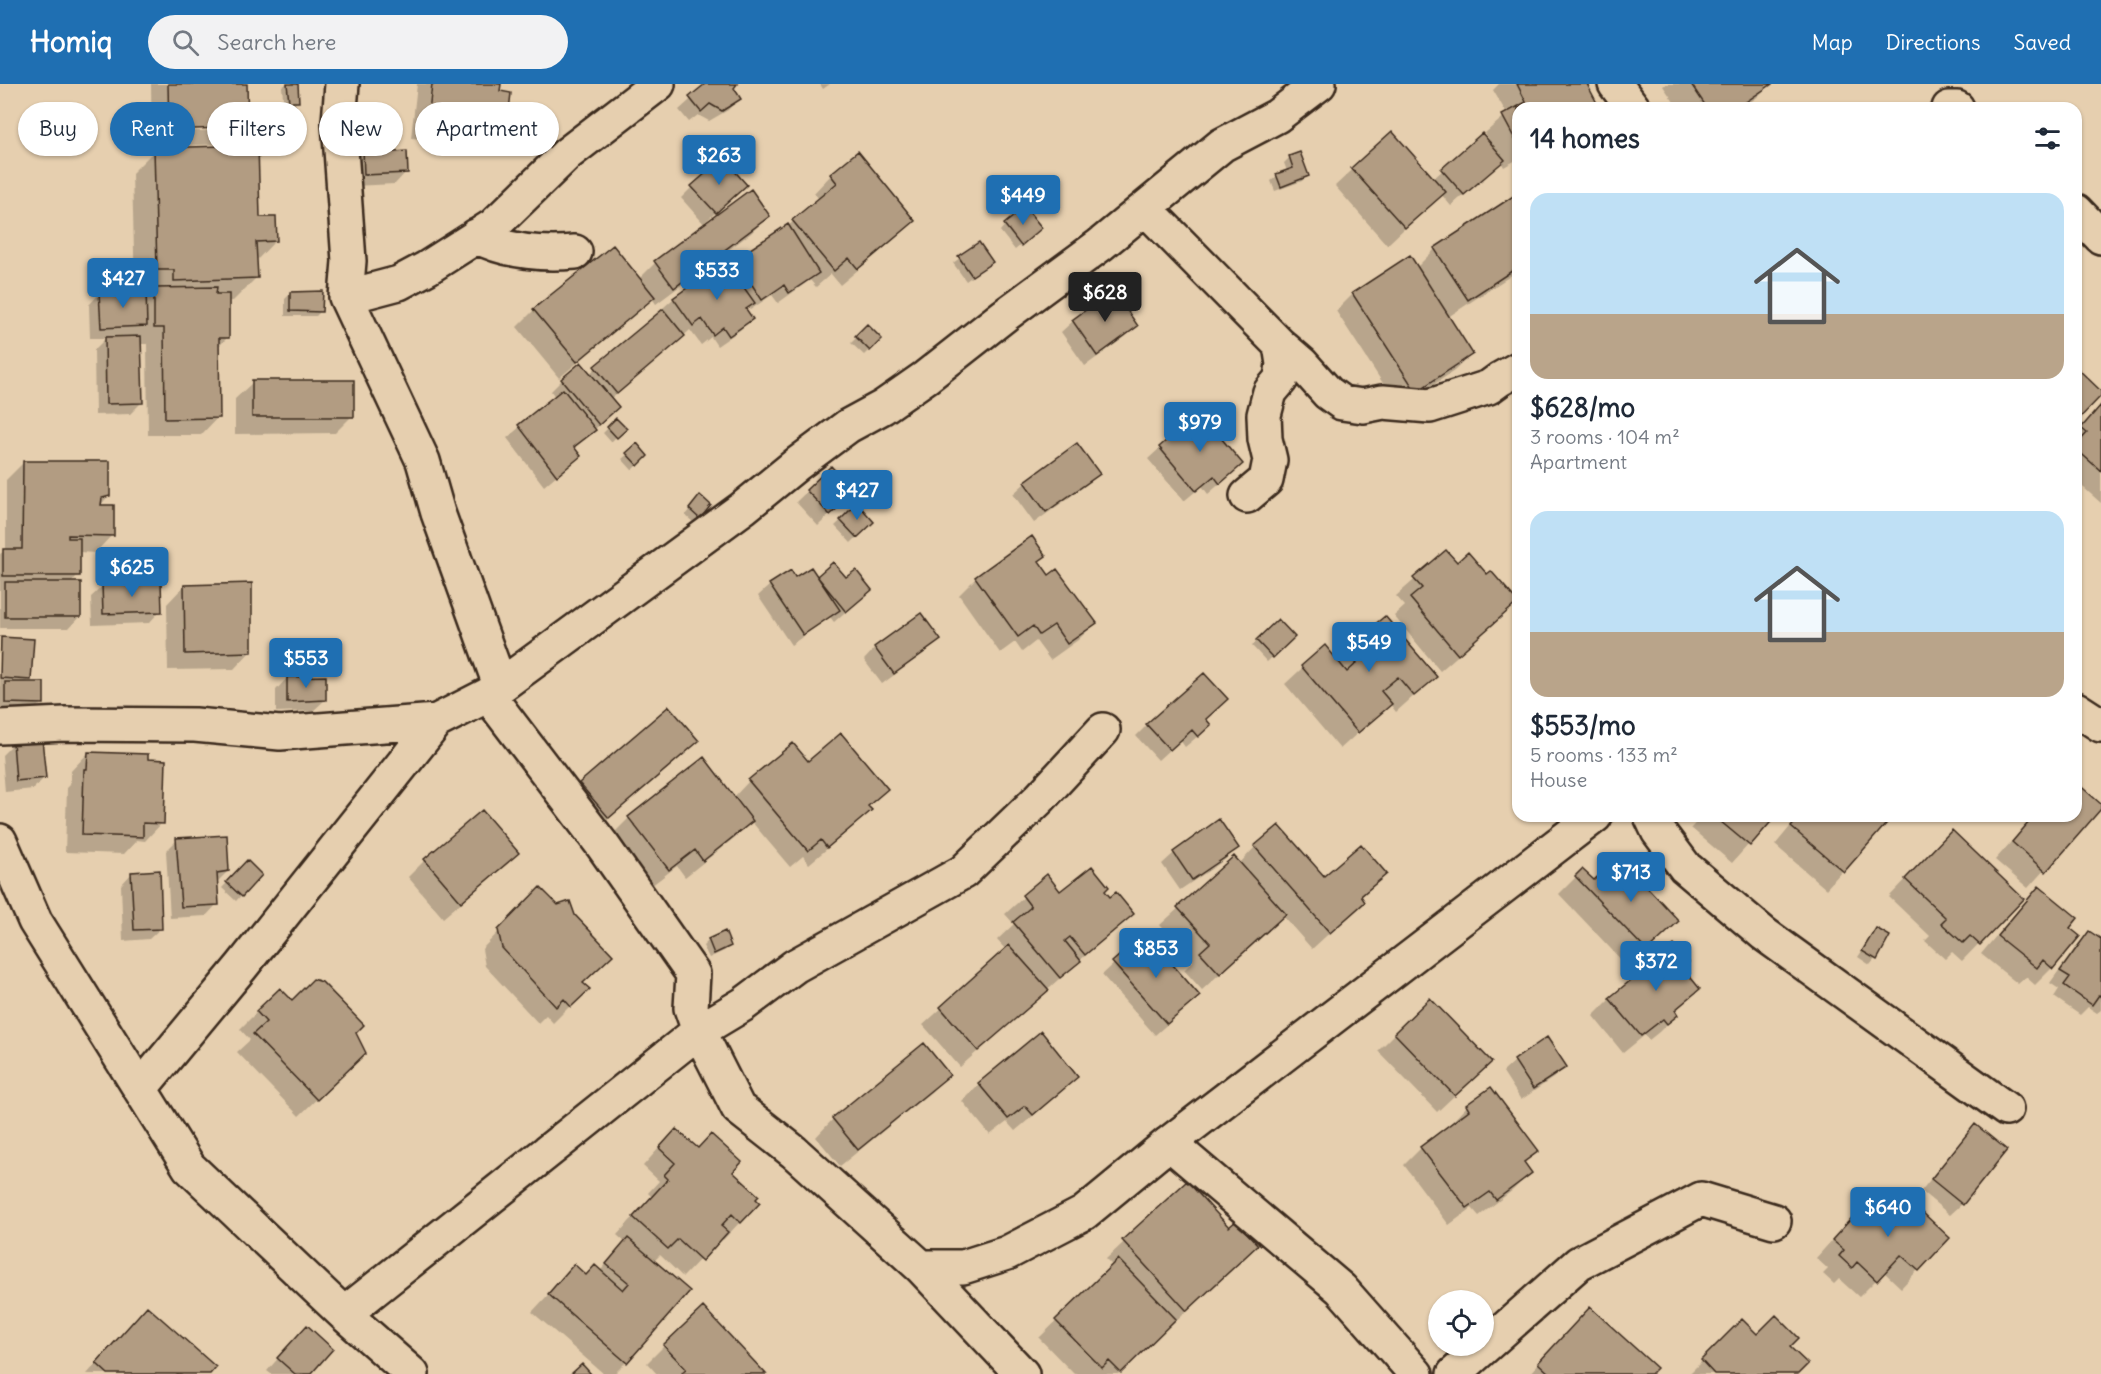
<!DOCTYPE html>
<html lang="en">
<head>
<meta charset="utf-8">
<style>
  body { margin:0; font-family:Delius,sans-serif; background:#f2f2f3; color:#1f2937; height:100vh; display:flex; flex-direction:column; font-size:22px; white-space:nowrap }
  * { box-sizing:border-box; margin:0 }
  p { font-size:20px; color:#747a83 }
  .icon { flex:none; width:33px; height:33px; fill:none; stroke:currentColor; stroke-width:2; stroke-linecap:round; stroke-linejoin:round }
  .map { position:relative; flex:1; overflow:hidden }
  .drawer { position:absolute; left:1512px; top:18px; width:570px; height:720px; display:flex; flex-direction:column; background:#fff; border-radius:18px; box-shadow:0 2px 4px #0004 }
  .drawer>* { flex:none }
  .top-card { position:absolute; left:18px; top:18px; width:570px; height:54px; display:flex; gap:12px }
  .tools { position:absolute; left:1428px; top:1206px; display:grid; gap:12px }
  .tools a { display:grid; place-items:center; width:66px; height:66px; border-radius:50%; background:#fff; box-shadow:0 2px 4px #0004; font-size:30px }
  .price { position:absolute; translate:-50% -51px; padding:0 14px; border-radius:6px; background:#1f6fb2; color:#fff; font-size:20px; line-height:39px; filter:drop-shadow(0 2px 3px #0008) }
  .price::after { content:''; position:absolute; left:50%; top:36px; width:18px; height:14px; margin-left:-9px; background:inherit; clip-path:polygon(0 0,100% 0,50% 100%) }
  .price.on { background:#222; color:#fff }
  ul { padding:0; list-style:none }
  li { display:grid; align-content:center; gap:12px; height:318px; padding:0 18px }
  li span { display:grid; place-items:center; height:186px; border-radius:18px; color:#555 }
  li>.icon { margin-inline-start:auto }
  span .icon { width:108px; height:108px; fill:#fffc; stroke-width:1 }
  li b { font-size:26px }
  h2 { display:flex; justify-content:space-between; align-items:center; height:72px; padding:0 18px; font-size:26px }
  .chip { padding:0 21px; border-radius:27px; background:#fff; box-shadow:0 2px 4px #0004; font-size:21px; line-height:54px }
  .chip.on { background:#1f6fb2; color:#fff }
  header { display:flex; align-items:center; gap:36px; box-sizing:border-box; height:84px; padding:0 30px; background:#1f6fb2; color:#fff }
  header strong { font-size:28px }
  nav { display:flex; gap:33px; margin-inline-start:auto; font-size:21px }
  .search { width:420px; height:54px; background:#f2f2f3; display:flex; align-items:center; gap:15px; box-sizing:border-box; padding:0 21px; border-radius:33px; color:#747a83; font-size:22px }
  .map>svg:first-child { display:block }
  .shadow { fill:#0003; fill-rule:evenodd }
  .building { fill:#b29c82; stroke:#3b2a1e; stroke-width:1.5 }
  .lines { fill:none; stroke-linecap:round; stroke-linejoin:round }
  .minor-casing { stroke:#3b2a1e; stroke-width:38 }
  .minor { stroke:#e6cfaf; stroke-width:33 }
</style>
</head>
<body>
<header>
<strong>Homiq</strong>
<div class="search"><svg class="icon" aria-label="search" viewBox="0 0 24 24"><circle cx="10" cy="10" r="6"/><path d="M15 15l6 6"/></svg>Search here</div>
<nav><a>Map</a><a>Directions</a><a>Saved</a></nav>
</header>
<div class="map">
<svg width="2101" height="1290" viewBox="0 0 2101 1290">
  <rect width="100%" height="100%" fill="#e6cfaf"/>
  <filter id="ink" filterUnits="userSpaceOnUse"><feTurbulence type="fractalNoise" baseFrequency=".0167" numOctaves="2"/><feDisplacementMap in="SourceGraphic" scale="12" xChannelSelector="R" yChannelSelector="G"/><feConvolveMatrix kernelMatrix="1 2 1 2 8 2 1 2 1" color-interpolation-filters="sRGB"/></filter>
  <g filter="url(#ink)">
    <path class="shadow" d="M151 0H246V28L252 23 284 24 282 3 286 0H293L298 17 291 24 293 56 281 67H257L259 135 275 157 256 177V194L233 217H227L228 253 218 263V333L201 351H148L147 260H140L141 319 130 330 95 331 94 266 106 254H90L89 221 100 209 135 208 132 89 155 66 220 63V60L152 63ZM231 42V46L162 48V45ZM240 50 239 63H226ZM144 208H153L144 216Z
      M417 0H499L498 9 506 44 489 61 411 54Z
      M708 0H735L732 4 739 14 728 26 709 37 698 31 689 38 679 26Z
      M820 0H830L823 5Z
      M1499 0H1585L1597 23 1518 24V75L1504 83 1501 78 1451 122 1441 110 1387 161 1335 102 1392 49 1433 95 1482 51 1491 59 1485 49 1507 30 1493 6Z
      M1666 0H1771L1756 14 1742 24H1678L1663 2Z
      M363 40 393 70 406 88 395 100 353 102 351 51Z
      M1299 70 1307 91 1302 97 1275 107 1271 97 1277 92 1287 87 1284 79 1289 74Z
      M831 91 913 137 896 154 840 201 831 190 816 203 810 196 778 219 772 211 750 226 749 223 745 227 751 235 740 246 717 262 711 253 701 261 690 246 672 263 610 315 606 335 573 365 579 372 544 402 507 354 555 313 551 307 562 296 589 290 673 215 725 179 728 183 736 176 787 143 819 115 814 109Z
      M692 103 734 112 705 138 707 140 768 132 751 149 656 220 652 214 636 230 559 294 517 243 534 226 639 195 655 179 705 141 681 114Z
      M1518 105V187L1448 233 1472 270 1454 287 1399 324 1336 227 1353 210 1416 184 1435 165 1517 111 1514 108Z
      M1005 141 1035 149 1015 166 1000 147Z
      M979 160 985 183 966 197 953 179Z
      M291 209 321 227 316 232H285V215Z
      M1073 237 1136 242 1125 253 1085 282 1061 248Z
      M867 243 880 255 864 271 851 259Z
      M253 298 352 332 335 349 235 350V315Z
      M2101 323V419L2076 397V349Z
      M616 336 624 345 611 358 603 349Z
      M1077 361 1098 389 1086 401 1034 439 1013 410 1025 399Z
      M637 362 646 372 632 386 622 375Z
      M1160 364 1230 391 1208 410 1202 402 1184 417 1148 375Z
      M24 378 109 411 100 422 112 451 95 469 79 468 78 491 70 500 80 532 69 544H0V470L6 466V396Z
      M831 384 853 408 818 442 796 418Z
      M695 419 699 434 694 439 685 431Z
      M856 422 872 438 851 459 835 442Z
      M1446 468 1456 481 1487 493 1517 519 1499 536 1440 587 1394 532 1405 522 1396 512Z
      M833 480 846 496 870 506 834 538 830 533 791 561 758 512 770 501 795 495 816 494Z
      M1049 493 1095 539 1078 556 1050 576 1036 557 1022 568 1015 558 1000 569 959 511 976 494Z
      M103 502 160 527 149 539 92 541 91 513Z
      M184 502 251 567 234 585 168 586 167 520Z
      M1278 537 1293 553 1267 578 1252 562Z
      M2 555 29 596 25 599 42 619 37 624H0V557Z
      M939 556 927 567 882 600 864 576 875 564Z
      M1325 563 1336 577 1346 566 1435 593 1396 628 1390 620 1340 665 1285 600Z
      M287 594 325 616 313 627 276 628V606Z
      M668 624 697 657 680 674 591 750 563 718Z
      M1204 635 1198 652 1185 663 1180 656 1158 676 1136 652 1147 641Z
      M14 659 44 694 33 705 5 708 2 671Z
      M88 669 162 739 145 757 137 756 124 770 65 768 67 704 70 701 71 687Z
      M749 697 886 705 867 724 870 726 853 743 809 780 803 772 790 783 751 737 734 754 685 793 677 782 651 802 612 751 629 734 733 714Z
      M2076 700 2101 723 2028 804 1995 776 2034 732H2076Z
      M1702 732H1774L1732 779 1691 744Z
      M1799 732H1891L1826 805 1775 761Z
      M1219 737 1237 763 1226 775 1180 806 1162 780 1174 769Z
      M177 756 228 787 216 799 217 820 206 832 170 834 166 767Z
      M1255 763 1324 795 1385 790 1360 814 1363 818 1312 865 1283 832 1202 906 1184 886 1193 877 1160 841 1234 774 1239 780Z
      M1935 765 2022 815 1962 877 1952 868 1945 875 1925 857 1930 852 1889 813Z
      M517 769 499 786 443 834 408 793 425 776Z
      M247 778 260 791 236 817 222 804Z
      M1582 787 1659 854 1628 883 1559 810Z
      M132 789 161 844 149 855 123 857 121 801Z
      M1046 793 1060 809 1103 807 1110 815 1132 830 960 983 923 941 1006 866 997 856 1014 840 1005 830Z
      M2039 804 2068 844 2052 884 2035 901 2026 893 2018 900 1981 870 2022 821Z
      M540 805 582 899 587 905 553 939 546 931 538 939 485 882 482 865Z
      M1876 846 1888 853 1875 875 1870 881 1858 873Z
      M2089 848 2101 857V926L2097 929 2088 923 2080 931 2054 913 2059 905 2050 899 2078 860Z
      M1145 851 1187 923 1155 951 1102 891Z
      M709 856 730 862 724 867 709 874 703 862Z
      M1681 884 1698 905 1674 928 1676 931 1659 948 1649 956 1645 951 1623 969 1593 932 1610 915Z
      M292 918 354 949 347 986 299 1032 237 968 250 956 240 945 257 928Z
      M1395 950 1472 995 1437 1028 1378 967Z
      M1515 977 1565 983 1553 994 1521 1016 1503 988Z
      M948 991 931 1008 840 1082 816 1053 833 1035Z
      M1076 993 1059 1010 1015 1047 1007 1038 990 1051 962 1017 979 1000Z
      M1467 1022 1537 1066 1524 1080 1530 1089 1513 1106 1479 1132 1472 1124 1449 1141 1404 1081 1421 1064 1451 1041 1450 1040Z
      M1964 1054 1962 1120 1950 1131 1921 1107Z
      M659 1064 697 1066 731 1088 758 1119 723 1156 721 1153 683 1193 660 1171 653 1178 626 1278 614 1290H604L532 1228 574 1183 586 1193 600 1187 626 1159 617 1151 652 1113 648 1109 659 1097 643 1082Z
      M1187 1099 1239 1178 1169 1243 1167 1242 1118 1290H1074L1039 1254 1113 1182 1106 1175Z
      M1859 1126 1910 1140 1948 1154 1901 1204 1884 1188 1859 1213 1839 1195 1834 1200 1823 1190 1828 1185 1816 1174Z
      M1742 1237 1757 1252 1788 1263 1796 1290H1689Z
      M130 1241 208 1290H87Z
      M1573 1242 1649 1290H1529Z
      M296 1254 309 1290H271L267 1287Z
      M664 1262 764 1290H657L647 1279Z"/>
    <path class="building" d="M168 0H247L248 43 169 46Z
      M287 0H298L299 18H289Z
      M432 0H501L500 7 511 9 507 44 428 37Z
      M705 0H737L734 4 741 15 722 27 710 20 701 28 689 13Z
      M1517 0H1587L1599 23 1518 24V61L1502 31 1526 18Z
      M1691 0H1772L1737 24H1707Z
      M251 22H295L294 57 250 55Z
      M387 37 388 43H393L394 68 407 67 408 89 364 91 362 38Z
      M1392 47 1446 108 1405 144 1351 84Z
      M1482 49 1505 76 1464 111 1441 85Z
      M258 61 260 133H276L277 157 256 158 258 194 174 197V186H157L154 64Z
      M858 67 915 137 858 185 849 174 834 187 792 136 837 99 830 90Z
      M1300 68 1309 92 1281 103 1276 90 1293 84 1289 72Z
      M723 74 747 101 716 129 691 102Z
      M751 105 770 132 674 204 654 177Z
      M1518 109V183L1468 216 1434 164Z
      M1025 123 1042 144 1021 162 1004 140Z
      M788 140 819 189 789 209 784 201 762 216 735 175Z
      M979 158 993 178 972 192 958 172Z
      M613 161 655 213 577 278 533 225Z
      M1410 171 1473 270 1416 308 1352 209Z
      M725 177 755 219 746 225 753 235 729 252 723 243 713 251 702 235 693 242 673 214Z
      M217 203 216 210H229V254H219L220 334 165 335 164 244H154V204Z
      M146 206 147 242 101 244 99 208Z
      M1113 206 1138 242 1097 272 1072 236Z
      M323 207 322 228 290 227V208Z
      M663 225 685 252 617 310 594 282Z
      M867 240 882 255 870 267 855 252Z
      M141 252 143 319 106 320 105 253Z
      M581 278 619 323 599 341 561 295Z
      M2076 283 2101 307V312L2076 338Z
      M252 296H354V333H252Z
      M563 305 596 346 574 363 581 372 557 392 518 341Z
      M2101 321V387L2076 365V361L2087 349 2081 344Z
      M1199 328 1243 380 1220 400 1214 392 1196 407 1159 363Z
      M616 334 627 345 617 354 607 343Z
      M637 359 648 372 638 382 626 369Z
      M1077 359 1100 390 1046 428 1024 398Z
      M23 377H110V412L102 414 101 421H114V452L68 451V454H80V492H3V465H22Z
      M831 382 855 408 830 431 806 406Z
      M700 411 711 421 700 435 689 425Z
      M857 419 874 438 857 454 840 436Z
      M1032 452 1046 472 1039 477 1049 491 1057 485 1097 539 1067 560 1054 541 1039 551 1033 542 1018 553 975 493Z
      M1446 466 1457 478 1468 468 1487 490 1491 487 1518 518 1458 571 1410 514 1422 504 1413 494Z
      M833 478 846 493 856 486 872 506 846 528 817 492Z
      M811 483 840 526 803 551 769 500 791 486 795 493Z
      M5 498H81V533H5Z
      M161 498 162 528 103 530 102 500Z
      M252 499V568L185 570 184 501Z
      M921 529 941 556 894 590 874 563Z
      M1385 532 1437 593 1414 612 1398 593 1381 607 1392 620 1358 649 1301 582 1325 561 1347 588 1357 579 1345 565Z
      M1278 535 1295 553 1273 574 1256 556Z
      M1 553 34 555 31 596 0 594Z
      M1204 589 1228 615 1206 635 1211 641 1198 653 1192 646 1170 666 1146 640Z
      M326 592V616L287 618V593Z
      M5 598H44V620L5 619Z
      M669 622 699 657 609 734 579 699Z
      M841 649 888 705 868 722 872 726 827 764 821 756 808 767 748 696 793 659 808 677Z
      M42 655 46 694 16 697 13 658Z
      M88 668 148 670V675L166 676 164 740 143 739V753L82 751 84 685H87Z
      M704 673 753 737 703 777 695 766 669 786 628 733Z
      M2076 698 2101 720V725L2046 788 2012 758 2034 732H2076Z
      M482 726 519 769 461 818 424 775Z
      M1714 732H1776L1750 762Z
      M1800 732H1893L1844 788 1791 743Z
      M1219 735 1239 764 1192 796 1173 768Z
      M1279 741 1324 792 1361 760 1387 790 1361 812 1365 818 1330 849 1254 762Z
      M1952 746 2024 815 1980 861 1970 852 1963 859 1941 839 1946 834 1905 795Z
      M227 751 229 787 217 789 219 821 181 823 176 754Z
      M1234 772 1286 830 1220 890 1200 868 1210 859 1177 823Z
      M1619 773 1679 837 1647 867 1575 792 1582 785 1594 796Z
      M247 776 262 791 242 813 226 798Z
      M1092 782 1109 803 1105 807 1110 813 1116 808 1134 830 1085 871 1070 853 1065 857 1081 877 1060 894 1013 838 1031 823 1022 811 1047 790 1060 807Z
      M160 786 162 845 134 846 131 788Z
      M2039 802 2078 834 2070 844 2080 852 2053 885 2043 876 2037 884 1997 852Z
      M540 803 558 821 570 817 575 831 613 871 583 899 590 905 571 923 564 915 556 923 502 864 498 846Z
      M1876 844 1890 852 1877 876 1862 867Z
      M725 847 731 862 714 870 708 855Z
      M2089 847 2101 855V913L2099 911 2092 921 2064 901 2070 893 2060 887Z
      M1145 849 1200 912 1167 940 1112 878Z
      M1009 861 1049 906 978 967 940 923Z
      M1674 861 1689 878 1682 883 1700 905 1675 926 1678 931 1667 940 1663 935 1641 952 1609 914Z
      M313 895 322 898 364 941 356 949 366 969 317 1016 253 950 266 938 256 927 280 904 292 916Z
      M1430 914 1492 978 1455 1012 1394 949Z
      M1041 947 1078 993 1033 1031 1025 1022 1008 1035 978 999Z
      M1547 953 1567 983 1533 1005 1514 976Z
      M924 959 950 991 858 1066 832 1034Z
      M1491 1003 1539 1067 1524 1078 1532 1089 1496 1116 1490 1108 1467 1124 1420 1063 1469 1026 1466 1021Z
      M1975 1040 2007 1066 1963 1121 1931 1095Z
      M676 1045 698 1064 711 1050 742 1078 733 1088 759 1112 756 1115 760 1119 741 1139 732 1130 721 1142 728 1148 702 1177 678 1155 668 1165 633 1133 668 1095 664 1091 675 1079 659 1064Z
      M1187 1097 1229 1143 1236 1137 1258 1161 1187 1227 1122 1156Z
      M1876 1107 1910 1139 1921 1127 1950 1154 1919 1187 1901 1171 1877 1197 1857 1178 1852 1184 1839 1172 1844 1166 1832 1156Z
      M628 1154 690 1207 627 1279 548 1210 574 1180 586 1191 595 1181 623 1206 629 1199 606 1180Z
      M1118 1175 1176 1235 1121 1289 1109 1277 1102 1284 1055 1236Z
      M147 1222 216 1283 210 1290H108L96 1279Z
      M703 1223 766 1290H684L682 1288 686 1285 663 1261Z
      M1590 1223 1657 1284 1651 1290H1550L1538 1279Z
      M1776 1231 1799 1254 1790 1263 1808 1280 1798 1290H1714L1701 1276 1742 1235 1757 1250Z
      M307 1241 333 1265 311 1290H295L277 1274Z
      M582 1280 591 1290H571Z"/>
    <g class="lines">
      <defs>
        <path id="minor" d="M342 0 339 38 349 177 346 213 423 377 438 429 500 601
          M1615 0 1633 24
          M1949 24H1957
          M1146 125 1280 261 1283 280 1281 295 1270 308 1264 331 1265 355 1270 376 1266 396 1247 412
          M2076 127 2101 153
          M476 152C507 168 540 171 575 168
          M346 213 399 199 427 184 493 142 567 70 658 0
          M1280 261 1302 280 1328 309 1342 319 1363 322 1383 318 1430 322 1489 303 1500 295 1518 285
          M488 611 603 762 693 890 691 924 699 947 738 1024 794 1068 921 1183 1022 1290
          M2076 625 2101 641
          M0 643 65 640 195 641 280 649 437 637
          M1651 732 1658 747 1685 783 1764 850 2006 1025
          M0 757 35 837 189 1083 344 1230 412 1290
          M140 1005 242 882 437 637 488 611 743 424 797 380 848 342 883 323 926 293 1005 231 1100 161 1222 61 1277 32 1319 0
          M1169 1059 1341 1205 1416 1290
          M921 1183H963L1007 1169 1084 1129 1169 1059 1595 732
          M344 1230 699 947 744 920 795 882 963 788 1040 714 1103 646
          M1454 1290 1579 1179 1701 1115 1774 1137"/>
      </defs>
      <use href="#minor" class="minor-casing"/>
      <use href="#minor" class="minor"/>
    </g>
  </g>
</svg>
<div class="tools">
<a><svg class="icon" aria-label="locate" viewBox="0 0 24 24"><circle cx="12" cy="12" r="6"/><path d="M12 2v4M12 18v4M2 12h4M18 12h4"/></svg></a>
</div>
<b class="price" style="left:719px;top:102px">$263</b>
<b class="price" style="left:1023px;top:142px">$449</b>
<b class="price" style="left:717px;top:217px">$533</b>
<b class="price" style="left:123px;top:225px">$427</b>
<b class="price on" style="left:1105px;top:239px">$628</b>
<b class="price" style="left:1200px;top:369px">$979</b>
<b class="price" style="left:857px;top:437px">$427</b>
<b class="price" style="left:132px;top:514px">$625</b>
<b class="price" style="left:1369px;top:589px">$549</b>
<b class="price" style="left:306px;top:605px">$553</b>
<b class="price" style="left:1631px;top:819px">$713</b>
<b class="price" style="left:1156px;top:895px">$853</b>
<b class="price" style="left:1656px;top:908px">$372</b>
<b class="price" style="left:1888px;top:1154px">$640</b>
<div class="top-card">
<a class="chip">Buy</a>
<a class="chip on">Rent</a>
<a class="chip">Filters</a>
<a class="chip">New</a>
<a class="chip">Apartment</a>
</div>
<section class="drawer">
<h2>14 homes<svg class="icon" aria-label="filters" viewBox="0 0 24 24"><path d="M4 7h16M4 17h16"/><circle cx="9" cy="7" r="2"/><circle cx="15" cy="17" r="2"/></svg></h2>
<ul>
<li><span style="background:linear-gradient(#bfe0f5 65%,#b9a48a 0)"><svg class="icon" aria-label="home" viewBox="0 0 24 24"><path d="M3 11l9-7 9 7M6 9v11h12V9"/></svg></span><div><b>$628/mo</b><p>3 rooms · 104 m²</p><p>Apartment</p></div></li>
<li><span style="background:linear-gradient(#bfe0f5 65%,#b9a48a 0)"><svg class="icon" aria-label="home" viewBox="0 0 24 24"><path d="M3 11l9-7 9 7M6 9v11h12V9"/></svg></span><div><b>$553/mo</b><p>5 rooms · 133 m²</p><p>House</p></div></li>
</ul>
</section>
</div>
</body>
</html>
